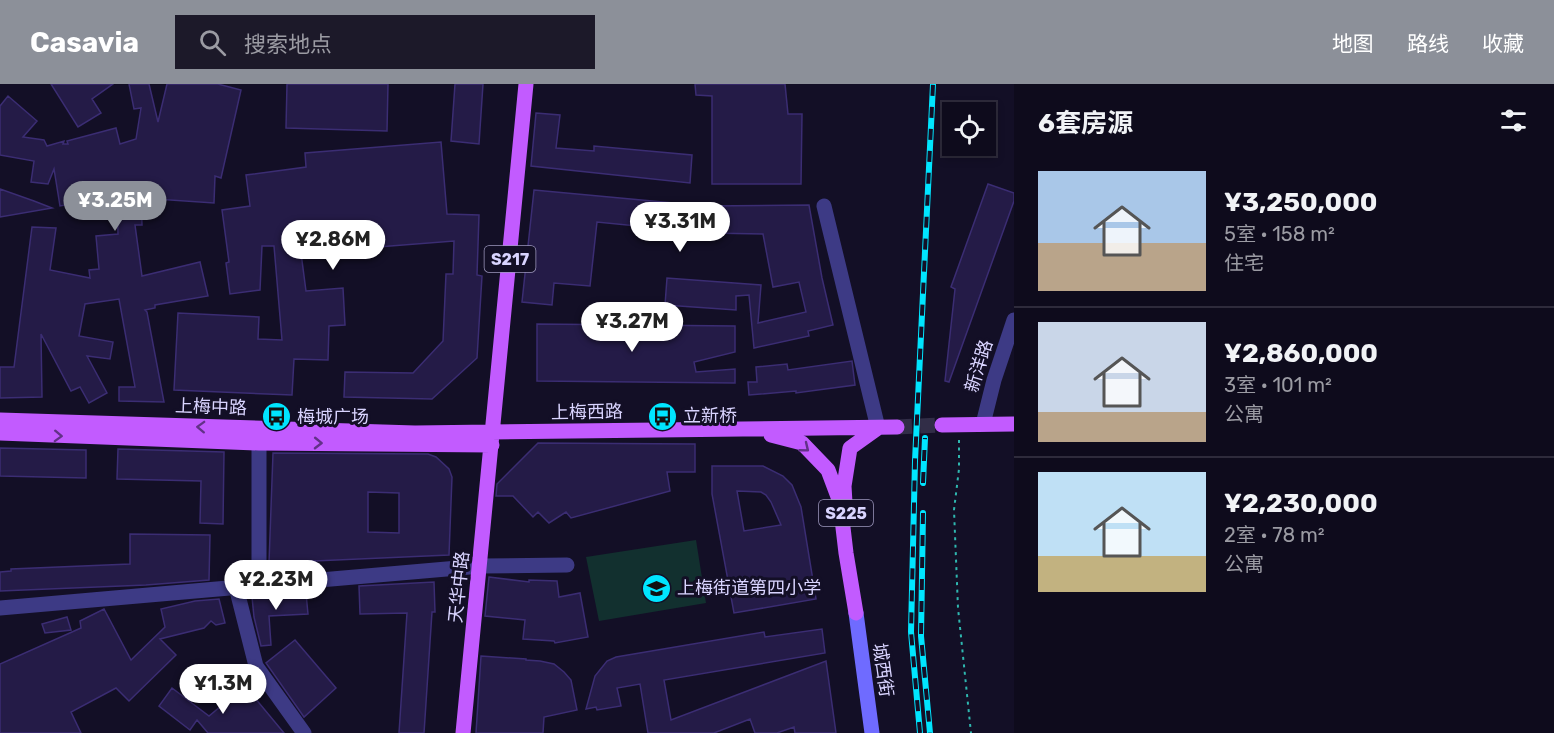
<!DOCTYPE html>
<html lang="zh">
<head>
<meta charset="utf-8">
<style>
  body { margin:0; font-family:Rubik,"Noto Sans SC",sans-serif; background:#1c1929; color:#f1f3f6; height:100vh; display:flex; flex-direction:column; font-size:22px; white-space:nowrap }
  * { box-sizing:border-box; margin:0 }
  p { font-size:20px; color:#9b9ba3 }
  .icon { flex:none; width:33px; height:33px; fill:none; stroke:currentColor; stroke-width:2; stroke-linecap:round; stroke-linejoin:round }
  .map { position:relative; flex:1; overflow:hidden }
  .drawer { display:flex; flex-direction:column; background:#0e0b1c; width:540px }
  .drawer>* { flex:none }
  .fabs { position:absolute; left:942px; top:18px; display:grid; gap:12px }
  .fabs a { display:grid; place-items:center; width:54px; height:54px; border-radius:0px; background:#0e0b1c; box-shadow:0 3px 9px #0003,0 0 0 2px #2e2b3b; font-size:30px }
  .price { position:absolute; translate:-50% -51px; padding:0 14px; border-radius:21px; background:#fff; color:#222; font-size:20px; line-height:39px; filter:drop-shadow(0 2px 3px #0008) }
  .price::after { content:''; position:absolute; left:50%; top:36px; width:18px; height:14px; margin-left:-9px; background:inherit; clip-path:polygon(0 0,100% 0,50% 100%) }
  .price.active { background:#8c9099; color:#fff }
  ul { padding:0; list-style:none }
  li { display:flex; align-items:center; gap:18px; height:150px; padding:0 24px }
  li+li { border-top:2px solid #2e2b3b }
  li span { display:grid; place-items:center; flex:none; width:168px; height:120px; border-radius:0px; color:#555 }
  li>.icon { margin-inline-start:auto }
  span .icon { width:72px; height:72px; fill:#fffc; stroke-width:1 }
  li b { font-size:26px }
  h2 { display:flex; justify-content:space-between; align-items:center; height:72px; padding:0 24px; font-size:26px }
  header { display:flex; align-items:center; gap:36px; box-sizing:border-box; height:84px; padding:0 30px; background:#8c9099; color:#fff }
  header strong { font-size:28px }
  nav { display:flex; gap:33px; margin-inline-start:auto; font-size:21px }
  .search { width:420px; height:54px; background:#1c1929; display:flex; align-items:center; gap:15px; box-sizing:border-box; padding:0 21px; border-radius:0px; color:#9b9ba3; font-size:22px }
  main { display:flex; flex:1; min-height:0 }
  .map>svg:first-child { display:block }
  .green { fill:#12302f }
  .building { fill:#241b47; stroke:#3b2d73; stroke-width:1.5; fill-rule:evenodd }
  .lines { fill:none; stroke-linecap:round; stroke-linejoin:round }
  .primary-tunnel { stroke:#312d47; stroke-width:15; stroke-dasharray:15 8; stroke-linecap:butt }
  .path { stroke:#2fb8b0; stroke-width:2; stroke-dasharray:3 4.5; stroke-linecap:butt }
  .minor { stroke:#3d3a85; stroke-width:15 }
  .tertiary { stroke:#3d3a85; stroke-width:15 }
  .secondary { stroke:#6f6bff; stroke-width:15 }
  .primary { stroke:#c25bff; stroke-width:15 }
  .rail-casing { stroke:#00e5ff; stroke-width:6 }
  .rail { stroke:#130f26; stroke-width:4; stroke-dasharray:11; stroke-linecap:butt }
  .oneway { stroke:#623188 }
  .labels { text-anchor:middle; dominant-baseline:central; stroke-width:6; stroke-linejoin:round; paint-order:stroke }
  .shield { fill:#130f26; stroke:#9e99be; stroke-width:1.5 }
  .shield-label { font-size:16px; font-weight:bold; fill:#d9d4ff }
  .street-label { font-size:18px; fill:#d9d4ff; stroke:#130f26 }
  .poi-label { font-size:18px; fill:#d9d4ff; stroke:#130f26; text-anchor:start }
</style>
</head>
<body>
<header>
<strong>Casavia</strong>
<div class="search"><svg class="icon" aria-label="search" viewBox="0 0 24 24"><circle cx="10" cy="10" r="6"/><path d="M15 15l6 6"/></svg>搜索地点</div>
<nav><a>地图</a><a>路线</a><a>收藏</a></nav>
</header>
<main>
<div class="map">
<svg width="1014" height="649" viewBox="0 0 1014 649">
  <rect width="100%" height="100%" fill="#130f26"/>
  <path class="green" d="M696 456 706 519 599 537 586 473Z"/>
  <path class="building" d="M51 0H113L92 15 101 29 78 43Z
    M129 0H149L158 38 167 0H218L241 6 221 94 215 92 214 119 141 114 142 141H135L142 192 200 178 208 212 155 221V224L145 226 147 228 164 318 119 317V303H135L119 215 85 220 79 252 113 258 110 275 87 272 107 309 89 319 80 303 71 307 41 250 42 313 0 314V283H14L32 143 56 144 50 186 90 194 89 186 99 185 96 152 118 150 117 112 60 122 54 85 48 100 31 98 34 77 0 71V22L8 12 37 37 23 53 44 56 47 62 64 57 63 60H68L67 57 116 44 120 60 136 55 141 24 134 25Z
    M287 0H388L387 47 286 44Z
    M455 0H483L479 60 451 57Z
    M695 0H785L788 30H802L801 100H712V12L696 11Z
    M536 29 560 31 556 64 594 67V62L692 71 690 99 531 82Z
    M441 58 447 130 479 131 477 191 482 192 477 274 432 315 344 313 345 288 413 289 443 257 446 190H453L454 157 301 169 306 207 343 204 345 241 329 242 328 276 294 275 292 311 174 306 178 229 259 233 258 255 282 256 274 162H262L260 206 230 210 226 179 229 178 222 126 250 122 246 91 306 83 305 69Z
    M988 100 1014 109V117L949 298 945 297 955 205 951 203Z
    M0 105 34 117 52 124 0 133Z
    M534 106 706 122 809 121 822 194 833 241 808 247 809 252 754 264 749 211 736 212V226L665 221 667 194 761 201 758 239 806 228 799 198 773 203 763 150 708 149 597 138 590 202 554 199 552 221 522 218Z
    M537 240 735 242V268L694 278 696 288 735 285V299L537 297Z
    M852 277 855 301 796 309V307L749 311 748 298H757L756 283 787 280 788 286Z
    M538 359 695 360V388H667L670 407 571 434 566 428 549 439 538 428 533 433 513 412H496L497 400Z
    M0 364 86 366V394L0 392Z
    M118 365 224 368 223 440 200 439 201 397 117 395Z
    M273 369 428 370 436 373 449 385 452 393 449 471 269 479ZM368 408 399 409V449L368 448Z
    M712 382H763L783 392 792 401 801 423 816 515 734 529 712 410ZM737 407 761 408 766 411 771 418 781 441 744 447Z
    M130 450 210 451 209 496 146 501 0 507V488L11 487V485L130 480Z
    M489 493 529 498V496L557 497 559 513 580 509 588 553 555 559 554 557 523 555 525 536 485 532Z
    M434 498 435 528H432L424 649H399L407 529 360 530 359 502Z
    M306 509 308 530 269 532 271 561 261 562 254 533 252 513Z
    M219 515 225 539 216 541 211 537 204 544 160 555 176 571 129 617 116 604 71 628 81 649H0V580L81 544 80 537 104 525 131 576 165 543 161 525 195 517Z
    M67 533 71 546 45 549 42 540Z
    M822 545 825 569 664 596 671 636 826 577 836 649H795L794 643 777 649H755L750 635 714 649H648L640 600 617 604 621 622 597 626 596 623 586 625 595 592 607 577 616 573 764 548 765 553Z
    M295 556 336 604 304 633 266 579Z
    M481 572 526 575V576L540 577 554 580 564 588 571 596 577 626 544 633 543 649H476Z
    M245 602 284 649H208L197 636 190 646 159 622 172 604 209 632Z"/>
  <g class="lines">
    <path class="primary-tunnel" d="M897 343 942 341"/>
    <path class="path" d="M959 356V385L954 426 958 524 971 649"/>
    <path class="minor" d="M824 122 878 344
      M259 501V348
      M236 503 256 582 304 649
      M0 524 481 482 567 481"/>
    <path class="tertiary" d="M983 340 994 296 1014 236"/>
    <path class="secondary" d="M856 529 872 649"/>
    <path class="primary" d="M0 336 415 349 897 343
      M942 341 1014 340
      M0 349 259 359 492 361
      M771 351 802 359 828 386 840 418 846 469 856 529
      M845 419 844 402 850 364 878 344
      M463 649 526 0"/>
    <defs>
      <path id="rail" d="M923 399 925 354
        M923 429 921 552 930 649
        M920 649 911 548 915 377 933 0"/>
    </defs>
    <use href="#rail" class="rail-casing"/>
    <use href="#rail" class="rail"/>
  </g>
  <defs><path id="oneway-chevron" d="M-2-3.5L2.5 0L-2 3.5" fill="none" stroke-width="1.6" stroke-linecap="round" stroke-linejoin="round" transform="scale(1.5)"/></defs>
  <g class="oneway">
    <use href="#oneway-chevron" transform="translate(201 343) rotate(-178)"/>
    <use href="#oneway-chevron" transform="translate(58 352) rotate(2)"/>
    <use href="#oneway-chevron" transform="translate(318 359) rotate(1)"/>
    <use href="#oneway-chevron" transform="translate(805 364) rotate(39)"/>
  </g>
  <defs>
    <symbol id="bus-disc" viewBox="-11 -11 22 22"><circle r="9.5" fill="#00e5ff" stroke="#130f26"/><path d="M-5-6H5V4H4V6H2V4H-2V6H-4V4H-5ZM-3.5-4V0h7V-4ZM-3.5 1.2v1.5H-2V1.2ZM2 1.2v1.5H3.5V1.2Z" fill="#111"/></symbol>
    <symbol id="school-disc" viewBox="-11 -11 22 22"><circle r="9.5" fill="#00e5ff" stroke="#130f26"/><path d="M0-5L7-2L0 1L-7-2ZM-4 1L0 2.5L4 1V4Q0 6-4 4Z" fill="#111"/></symbol>
  </defs>
  <g fill-rule="evenodd">
    <use href="#bus-disc" x="646" y="316" width="33" height="33"/>
    <use href="#bus-disc" x="260" y="316" width="33" height="33"/>
    <use href="#school-disc" x="640" y="488" width="33" height="33"/>
  </g>
  <g class="labels">
    <g class="shield">
      <rect x="484.5" y="162" width="51" height="26" rx="4.5"/>
      <rect x="819" y="416" width="54" height="26" rx="4.5"/>
    </g>
    <g class="shield-label">
      <text x="510" y="175">S217</text>
      <text x="846" y="429">S225</text>
    </g>
    <g class="street-label">
      <text transform="translate(979 282) rotate(-73)">新洋路</text>
      <text transform="translate(211 323) rotate(2)">上梅中路</text>
      <text transform="translate(587 328) rotate(-1)">上梅西路</text>
      <text transform="translate(459 503) rotate(-84)">天华中路</text>
      <text transform="translate(883 586) rotate(82)">城西街</text>
    </g>
    <g class="poi-label">
      <text x="683" y="332">立新桥</text>
      <text x="297" y="333">梅城广场</text>
      <text x="677" y="504">上梅街道第四小学</text>
    </g>
  </g>
</svg>
<div class="fabs">
<a><svg class="icon" aria-label="locate" viewBox="0 0 24 24"><circle cx="12" cy="12" r="6"/><path d="M12 2v4M12 18v4M2 12h4M18 12h4"/></svg></a>
</div>
<b class="price active" style="left:115px;top:148px">¥3.25M</b>
<b class="price" style="left:680px;top:169px">¥3.31M</b>
<b class="price" style="left:333px;top:187px">¥2.86M</b>
<b class="price" style="left:632px;top:269px">¥3.27M</b>
<b class="price" style="left:276px;top:527px">¥2.23M</b>
<b class="price" style="left:223px;top:631px">¥1.3M</b>
</div>
<section class="drawer">
<h2>6套房源<svg class="icon" aria-label="filters" viewBox="0 0 24 24"><path d="M4 7h16M4 17h16"/><circle cx="9" cy="7" r="2"/><circle cx="15" cy="17" r="2"/></svg></h2>
<ul>
<li><span style="background:linear-gradient(#a9c7e8 60%,#b9a48a 0)"><svg class="icon" aria-label="home" viewBox="0 0 24 24"><path d="M3 11l9-7 9 7M6 9v11h12V9"/></svg></span><div><b>¥3,250,000</b><p>5室 · 158 m²</p><p>住宅</p></div></li>
<li><span style="background:linear-gradient(#c9d6e8 75%,#b9a48a 0)"><svg class="icon" aria-label="home" viewBox="0 0 24 24"><path d="M3 11l9-7 9 7M6 9v11h12V9"/></svg></span><div><b>¥2,860,000</b><p>3室 · 101 m²</p><p>公寓</p></div></li>
<li><span style="background:linear-gradient(#bfe0f5 70%,#c2b280 0)"><svg class="icon" aria-label="home" viewBox="0 0 24 24"><path d="M3 11l9-7 9 7M6 9v11h12V9"/></svg></span><div><b>¥2,230,000</b><p>2室 · 78 m²</p><p>公寓</p></div></li>
</ul>
</section>
</main>
</body>
</html>
